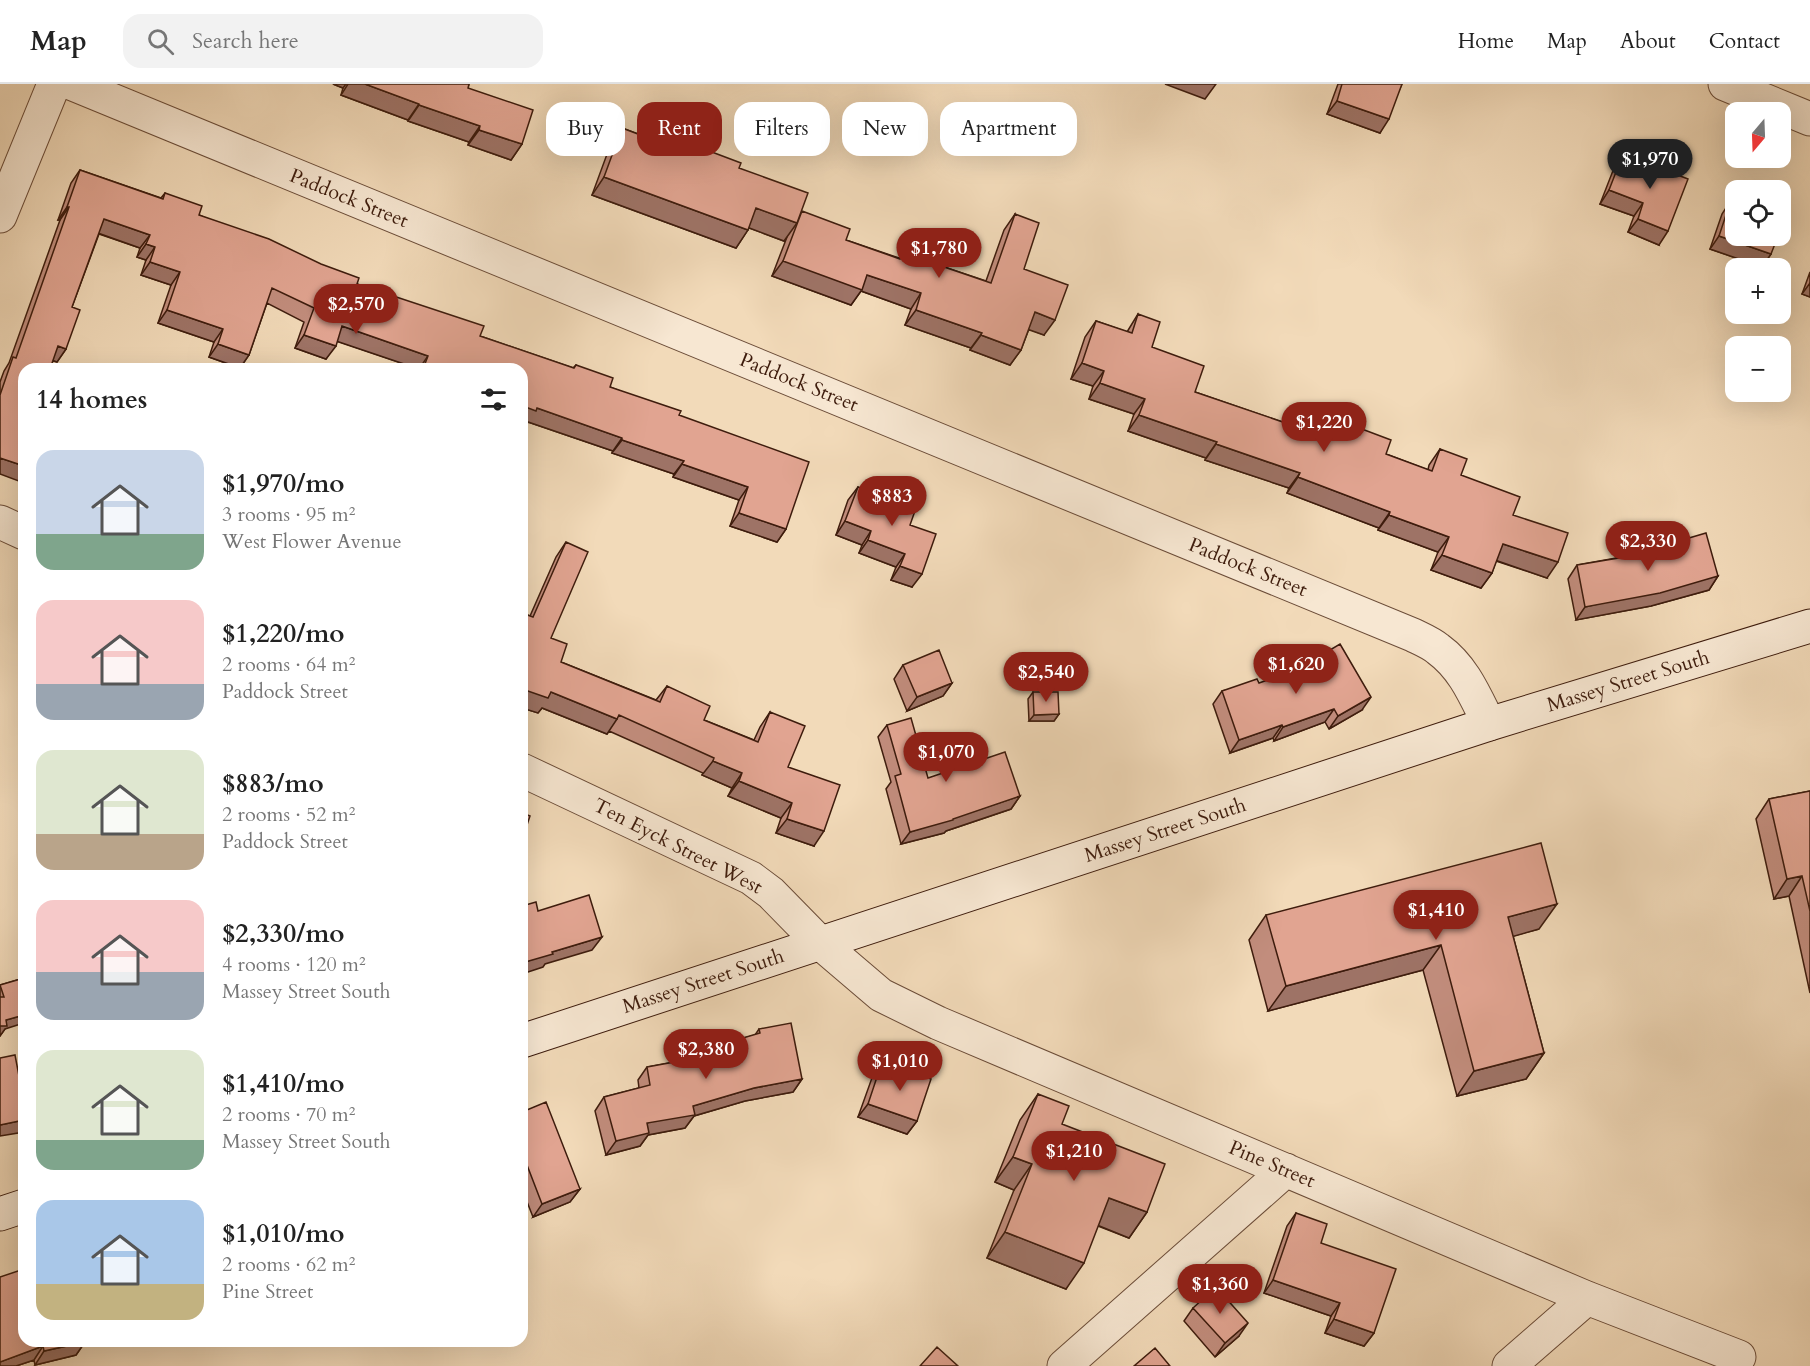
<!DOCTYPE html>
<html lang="en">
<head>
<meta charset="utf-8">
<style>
  body { margin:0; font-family:Cardo,serif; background:#f2f2f2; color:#222; height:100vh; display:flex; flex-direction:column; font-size:22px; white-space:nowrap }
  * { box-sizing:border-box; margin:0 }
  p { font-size:20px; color:#767676 }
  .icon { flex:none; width:33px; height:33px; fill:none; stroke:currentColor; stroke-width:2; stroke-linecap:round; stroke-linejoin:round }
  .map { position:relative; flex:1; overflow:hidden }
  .panel { position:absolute; left:18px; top:279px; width:510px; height:984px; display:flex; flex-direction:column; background:#fff; border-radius:18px; box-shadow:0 6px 24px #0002 }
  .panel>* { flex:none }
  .guide { position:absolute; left:546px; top:18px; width:570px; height:54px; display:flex; gap:12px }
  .needle { width:39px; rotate:199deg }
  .buttons { position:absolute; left:1725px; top:18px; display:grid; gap:12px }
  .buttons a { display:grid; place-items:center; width:66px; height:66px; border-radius:12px; background:#fff; box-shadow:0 6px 24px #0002; font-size:30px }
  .price { position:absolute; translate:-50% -51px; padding:0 14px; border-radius:21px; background:#8f2418; color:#fff; font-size:20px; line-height:39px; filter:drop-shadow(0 2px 3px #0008) }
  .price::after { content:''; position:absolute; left:50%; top:36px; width:18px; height:14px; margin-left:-9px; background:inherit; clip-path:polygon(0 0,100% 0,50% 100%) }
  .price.on { background:#222; color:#fff }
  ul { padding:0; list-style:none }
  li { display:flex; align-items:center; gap:18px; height:150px; padding:0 18px }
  li span { display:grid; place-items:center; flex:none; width:168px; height:120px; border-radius:18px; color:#555 }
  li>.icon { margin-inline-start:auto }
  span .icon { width:72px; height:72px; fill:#fffc; stroke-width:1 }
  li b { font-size:26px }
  h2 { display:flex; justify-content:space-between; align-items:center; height:72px; padding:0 18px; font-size:26px }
  .tag { padding:0 21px; border-radius:18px; background:#fff; box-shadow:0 6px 24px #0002; font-size:21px; line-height:54px }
  .tag.on { background:#8f2418; color:#fff }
  header { display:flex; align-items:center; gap:36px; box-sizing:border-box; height:84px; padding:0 30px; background:#fff; border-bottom:2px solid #e0e0e0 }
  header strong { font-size:28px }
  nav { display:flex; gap:33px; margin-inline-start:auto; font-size:21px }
  .search { width:420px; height:54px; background:#f2f2f2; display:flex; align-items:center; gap:15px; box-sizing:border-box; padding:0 21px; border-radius:18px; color:#767676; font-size:22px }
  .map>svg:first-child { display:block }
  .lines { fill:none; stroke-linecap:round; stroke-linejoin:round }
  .street-casing { stroke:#6b4c38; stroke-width:35 }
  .secondary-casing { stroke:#3e1c0d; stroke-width:35 }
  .street { stroke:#f7e7d2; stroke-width:33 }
  .secondary { stroke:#f7e7d2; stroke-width:33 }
  .wall { fill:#c28d7d; stroke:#3e1c0d; stroke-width:1.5 }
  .shaded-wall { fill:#9e7366; stroke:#3e1c0d; stroke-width:1.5 }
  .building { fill:#e1a491; stroke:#3e1c0d; stroke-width:1.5 }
  .labels { text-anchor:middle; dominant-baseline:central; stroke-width:5; stroke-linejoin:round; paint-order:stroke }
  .street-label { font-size:20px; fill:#3e1c0d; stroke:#f7e7d2 }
</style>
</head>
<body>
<header>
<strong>Map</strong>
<div class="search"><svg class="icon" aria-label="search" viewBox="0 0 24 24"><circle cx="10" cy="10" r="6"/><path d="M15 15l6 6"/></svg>Search here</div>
<nav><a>Home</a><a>Map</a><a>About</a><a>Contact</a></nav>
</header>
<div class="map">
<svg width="1810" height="1282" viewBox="0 0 1810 1282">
  <rect width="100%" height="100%" fill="#f2dab9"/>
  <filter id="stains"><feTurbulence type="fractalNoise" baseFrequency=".00333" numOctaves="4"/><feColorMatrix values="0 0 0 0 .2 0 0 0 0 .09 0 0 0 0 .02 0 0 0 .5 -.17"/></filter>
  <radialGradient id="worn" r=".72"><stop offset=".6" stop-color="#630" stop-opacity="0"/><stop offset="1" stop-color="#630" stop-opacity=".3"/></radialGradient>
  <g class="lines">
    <defs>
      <path id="street" d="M73 0 1413 551C1421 555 1431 559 1438 565 1464 584 1475 612 1489 640
        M1725 0 1810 35
        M0 132 54 0
        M0 438 24 449
        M522 686 751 794 771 809 820 859 881 911 938 939 1587 1214 1739 1273
        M1064 1282 1286 1086
        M1509 1282 1587 1214"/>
      <path id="secondary" d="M522 957 1489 640 1810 542
        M0 1130 24 1122"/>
    </defs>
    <use href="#street" class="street-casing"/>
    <use href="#secondary" class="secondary-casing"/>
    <use href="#street" class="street"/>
    <use href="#secondary" class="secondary"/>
  </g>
  <path class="wall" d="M333 0H469L468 4 522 60 511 76 468 61 469 58 408 37V36L341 11 343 4Z
    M1338 0H1402L1380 49 1327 30Z
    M670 29 688 59 739 84 800 130 846 156 899 174 903 169 986 197 1004 146 1015 130 1024 185 1044 251 1029 245 1021 266 1010 281 970 266 971 264 905 241 911 225 861 207 851 221 772 192 787 153 784 157 749 144 736 164 592 111 610 62 622 44 654 56 657 47Z
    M1623 70 1659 161 1628 148 1634 132 1600 120 1614 84Z
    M80 86 161 114 165 109 199 131 357 200 480 252 573 284 576 281 610 303 679 331 786 445 777 458 730 442 739 416 673 393 674 390 612 369 613 367 528 338 527 340 522 338V285H419L337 257 326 275 295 264 304 238 267 219 249 271 240 284 209 273 214 258 158 239 171 201 141 191 146 176 137 173 140 164 99 150 72 223 66 265 57 278 53 277 0 390V298L4 287 9 279 60 136H58L71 99Z
    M1731 116 1771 170 1762 183 1710 165 1722 130Z
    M1810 188V213L1802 210Z
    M1138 230 1152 263 1195 308 1311 348 1322 330 1386 370 1428 386 1429 381 1440 365 1461 391 1513 431 1547 494 1496 477 1492 489 1481 504 1431 486 1438 468 1378 446 1379 444 1287 409 1289 404 1205 376 1206 374 1128 347 1134 330 1089 315 1093 302 1071 295 1085 253 1096 237 1127 248Z
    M858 403 910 441 912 503 891 496 896 483 859 469 862 461 836 451 848 416Z
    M566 458 551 554 561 578 656 616 667 602 704 636 754 656 760 643 770 628 814 762 776 749 781 734 728 712 732 704 702 691 703 689 609 647 607 650 542 624 538 629 522 624V529L530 532 556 473Z
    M1648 466 1718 492 1709 506 1651 522 1576 536 1568 495 1577 481 1645 469Z
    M903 581 952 599 943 612 907 627 894 595Z
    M1259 599 1362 626 1329 645 1325 638 1274 657 1273 654 1230 669 1213 620 1222 607Z
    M1033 608 1059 630 1054 637H1029L1028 615Z
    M887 641 928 694 1020 712 1011 725 946 747 944 749 901 760 886 705 891 698 878 653Z
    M1810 707V909L1789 812 1774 815 1756 735 1769 715Z
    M1266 831 1539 845 1513 852 1544 969 1526 995 1457 1012 1423 886 1268 927 1249 856Z
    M24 894 5 945 0 952V901Z
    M759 945 802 995 793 1008 745 1017 694 1032 685 1044 648 1051 640 1062 606 1071 595 1027 604 1013 639 1004 638 996 647 983 690 975 695 968 755 951Z
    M882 978 917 1037 907 1050 858 1033 873 991Z
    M1038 1010 1062 1040 1147 1128 1129 1154 1098 1142 1066 1205 987 1174 1014 1106 995 1098 1020 1036Z
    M522 1028 580 1105 570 1118 533 1133 522 1105Z
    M1296 1129 1321 1159 1374 1249 1364 1262 1325 1249 1331 1232 1264 1209 1287 1142Z
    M24 1182 85 1258 76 1271 35 1281 34 1276 16 1282H0L22 1185Z
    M1193 1224 1239 1252 1215 1273 1184 1237Z"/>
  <path class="shaded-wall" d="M333 0H346L343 4Z
    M348 0H365L419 20 408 36 341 11Z
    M1165 0H1216L1205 15Z
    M1337 17 1389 35 1380 49 1327 30Z
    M419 21 480 42 469 58 408 37Z
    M479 46 522 60 511 76 468 61Z
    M604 93 748 146 736 164 592 111Z
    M1609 106 1643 119 1634 132 1600 120Z
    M67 123H69L60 136H58Z
    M756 124 797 139 784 157 744 142Z
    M104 135 150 151 140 164 95 148Z
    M1638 135 1668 147 1659 161 1628 148Z
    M1719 152 1771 170 1762 183 1710 165Z
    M146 160 155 163 146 176 137 173Z
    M783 177 867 191 921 209 911 225 861 207 851 221 772 192Z
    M150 178 180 188 171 201 141 191Z
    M1810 199V213L1802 210Z
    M167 226 223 245 214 258 158 239Z
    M916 226 982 249 971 264 905 241Z
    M1035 228 1055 236 1044 251 1024 244Z
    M342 242 428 272 419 285 333 256Z
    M304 251 336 262 326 275 295 264Z
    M981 251 1021 266 1010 281 970 266Z
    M218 260 249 271 240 284 209 273Z
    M58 262 66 265 57 278 49 275Z
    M1082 279 1104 287 1093 302 1071 295Z
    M1100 299 1145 315 1134 330 1089 315Z
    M523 322 537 324 622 354 613 367 528 338 527 340 522 338V324Z
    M1139 331 1217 358 1206 374 1128 347Z
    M622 356 684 377 674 390 612 369Z
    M1216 360 1300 389 1289 404 1205 376Z
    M0 374 24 382V399L0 390Z
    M682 380 748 403 739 416 673 393Z
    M1298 393 1390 428 1379 444 1287 409Z
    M739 429 786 445 777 458 730 442Z
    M1389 431 1449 453 1438 468 1378 446Z
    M845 437 871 447 862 461 836 451Z
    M868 456 905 470 896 483 859 469Z
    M1503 460 1558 478 1547 494 1492 475Z
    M1442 471 1492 489 1481 504 1431 486Z
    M900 482 922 490 912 503 891 496Z
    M1718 492 1709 506 1651 522 1576 536 1585 523Z
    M952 599 943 612 907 627 917 613Z
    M522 605 551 608 617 635 607 650 542 624 538 629 522 624Z
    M1371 613 1362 626 1329 645 1338 632Z
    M1334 625 1325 638 1274 657 1283 643Z
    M1059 630 1054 637H1029L1034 631Z
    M1282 641 1273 654 1230 669 1239 656Z
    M713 677 742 689 732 704 702 691Z
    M739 697 792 719 781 734 728 712Z
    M1020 712 1011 725 946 747 944 749 901 760 910 748Z
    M787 735 824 747 814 762 776 749Z
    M1802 792 1789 812 1774 815 1787 795Z
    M1557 820 1539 845 1490 859 1508 833Z
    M602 853 592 866 545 880 543 883 522 890V879L552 868Z
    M1441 861 1423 886 1268 927 1286 902Z
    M24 931V939L5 945 0 952V942L6 936Z
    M1544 969 1526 995 1457 1012 1474 987Z
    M802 995 793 1008 745 1017 694 1032 685 1044 648 1051 640 1062 606 1071 616 1057 647 1039 693 1022 754 1004Z
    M868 1020 917 1037 907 1050 858 1033Z
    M24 1036V1048L0 1052V1041Z
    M1013 1073 1032 1080 1014 1106 995 1098Z
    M580 1105 570 1118 533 1133 542 1120Z
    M1109 1114 1147 1128 1129 1154 1092 1139Z
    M1005 1148 1084 1179 1066 1205 987 1174Z
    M1273 1196 1340 1219 1331 1232 1264 1209Z
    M1334 1235 1374 1249 1364 1262 1325 1249Z
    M1248 1239 1239 1252 1215 1273 1225 1259Z
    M85 1258 76 1271 35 1281 44 1267Z
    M43 1262 34 1276 16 1282H0V1278Z"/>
  <path class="building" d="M365 0H469L468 4 533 26 522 60 479 46 480 42 419 21V20Z
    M1342 0H1402L1389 35 1337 17Z
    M670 29 695 38 688 59 741 79 739 84 808 109 797 139 756 124 748 146 604 93 622 44 659 58Z
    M1623 70 1688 95 1668 147 1638 135 1643 119 1609 106Z
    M80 86 163 115 165 109 202 122 199 131 269 155 321 180 359 194 357 200 484 242 480 252 574 284 576 281 613 294 610 303 681 327 679 331 809 378 786 445 739 429 748 403 682 380 684 377 622 356V354L537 324 536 327 523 322 522 326V285H423L428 272 342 242 336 262 304 251 314 224 272 204 249 271 218 260 223 245 167 226 180 188 150 178 155 163 146 160 150 151 104 135 72 223 80 226 66 265 58 262 50 285H24V382L0 374V311L13 273 16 274 69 123H67Z
    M1731 116 1736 118V152H1778L1771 170 1719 152Z
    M802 127 850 145 846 156 900 175 903 169 991 199 1015 130 1039 139 1024 185 1068 201 1055 236 1035 228 1021 266 981 251 982 249 916 226 921 209 867 191 862 206 783 177Z
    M1780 133 1783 134 1780 143Z
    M1138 230 1160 238 1152 263 1204 282 1195 308 1315 349 1322 330 1391 356 1386 370 1432 387 1440 365 1467 375 1461 391 1520 413 1513 431 1568 449 1558 478 1503 460 1492 489 1442 471 1449 453 1389 431 1390 428 1298 393 1300 389 1216 360 1217 358 1139 331 1145 315 1100 299 1104 287 1082 279 1096 237 1132 249Z
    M858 403 916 424 910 441 936 450 922 490 900 482 905 470 868 456 871 447 845 437Z
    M1706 449 1718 492 1660 509 1585 523 1577 481 1648 469V466Z
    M566 458 588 468 551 554 567 560 561 578 660 618 667 602 710 622 704 636 758 658 770 628 805 642 788 683 840 701 824 747 787 735 792 719 739 697 742 689 713 677 714 674 619 631 617 635 551 608 548 614 522 605V529L533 533Z
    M1340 560 1371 613 1338 632 1334 625 1283 643 1282 641 1239 656 1222 607 1257 595 1259 599 1298 585Z
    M939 566 952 599 917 613 903 581Z
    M1033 608H1058L1059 630 1034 631Z
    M911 634 928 694 1005 668 1020 712 953 735V736L910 748 895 692 901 690 887 641Z
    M1810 707V827L1802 792 1787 795 1769 715Z
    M522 729 530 732 522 756Z
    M1541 759 1557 820 1508 833 1544 969 1474 987 1441 861 1286 902 1266 831Z
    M589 811 602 853 552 868 553 870 522 879V822L536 818 538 827Z
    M24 894V931L6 936 7 942H0V913H4L0 901Z
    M791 939 802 995 754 1004 693 1022 695 1031 647 1039 649 1049 616 1057 604 1013 650 1001 647 983 697 974 695 968 760 949 759 945Z
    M15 971 19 992 24 989V1036L0 1041V974Z
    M882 978 931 995 917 1037 868 1020Z
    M1038 1010 1069 1022 1062 1040 1165 1080 1147 1128 1109 1114 1084 1179 1005 1148 1032 1080 1013 1073Z
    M546 1018 580 1105 542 1120 522 1068V1028Z
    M1296 1129 1327 1140 1321 1159 1396 1185 1374 1249 1334 1235 1340 1219 1273 1196Z
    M24 1185V1257L85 1258 44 1267 43 1262 0 1278V1193Z
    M1216 1203 1248 1239 1225 1259 1193 1224Z
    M937 1263 958 1282H920Z
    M1155 1264 1170 1282H1134Z"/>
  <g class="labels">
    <g class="street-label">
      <text transform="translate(349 114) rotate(22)">Paddock Street</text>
      <text transform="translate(799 298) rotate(22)">Paddock Street</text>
      <text transform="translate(1248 483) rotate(22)">Paddock Street</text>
      <text transform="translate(1628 597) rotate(-17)">Massey Street South</text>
      <text transform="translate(1165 746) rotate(-18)">Massey Street South</text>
      <text transform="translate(678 762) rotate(27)">Ten Eyck Street West</text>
      <text transform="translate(703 897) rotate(-18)">Massey Street South</text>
      <text transform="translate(1272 1080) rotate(23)">Pine Street</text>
    </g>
  </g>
  <rect width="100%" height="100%" filter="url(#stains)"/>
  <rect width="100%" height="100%" fill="url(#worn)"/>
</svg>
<div class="buttons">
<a><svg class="needle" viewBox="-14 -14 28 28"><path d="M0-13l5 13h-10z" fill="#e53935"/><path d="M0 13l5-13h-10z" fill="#767676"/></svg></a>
<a><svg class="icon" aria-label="locate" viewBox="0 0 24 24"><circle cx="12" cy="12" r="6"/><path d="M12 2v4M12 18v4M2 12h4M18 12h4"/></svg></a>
<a>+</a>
<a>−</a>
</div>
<b class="price on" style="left:1650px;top:106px">$1,970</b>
<b class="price" style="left:939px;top:195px">$1,780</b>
<b class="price" style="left:356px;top:251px">$2,570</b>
<b class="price" style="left:1324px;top:369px">$1,220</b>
<b class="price" style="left:892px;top:443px">$883</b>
<b class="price" style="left:1648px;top:488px">$2,330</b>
<b class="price" style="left:1296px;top:611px">$1,620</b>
<b class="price" style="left:1046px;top:619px">$2,540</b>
<b class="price" style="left:946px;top:699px">$1,070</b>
<b class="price" style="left:1436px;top:857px">$1,410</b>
<b class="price" style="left:706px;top:996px">$2,380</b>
<b class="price" style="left:900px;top:1008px">$1,010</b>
<b class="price" style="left:1074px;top:1098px">$1,210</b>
<b class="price" style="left:1220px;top:1231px">$1,360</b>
<div class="guide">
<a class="tag">Buy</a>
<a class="tag on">Rent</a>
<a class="tag">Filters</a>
<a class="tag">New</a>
<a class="tag">Apartment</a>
</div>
<section class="panel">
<h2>14 homes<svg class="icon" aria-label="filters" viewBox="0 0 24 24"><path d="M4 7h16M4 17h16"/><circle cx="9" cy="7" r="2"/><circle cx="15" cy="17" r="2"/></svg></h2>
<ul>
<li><span style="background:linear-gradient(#c9d6e8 70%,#7fa58c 0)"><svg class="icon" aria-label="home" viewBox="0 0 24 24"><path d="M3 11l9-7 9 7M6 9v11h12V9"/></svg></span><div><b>$1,970/mo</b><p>3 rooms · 95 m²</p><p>West Flower Avenue</p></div></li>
<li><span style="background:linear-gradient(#f6c9c9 70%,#9aa5b1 0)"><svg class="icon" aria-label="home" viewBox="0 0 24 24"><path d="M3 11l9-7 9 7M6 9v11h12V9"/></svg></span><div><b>$1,220/mo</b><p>2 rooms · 64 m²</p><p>Paddock Street</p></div></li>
<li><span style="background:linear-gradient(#dfe7d0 70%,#b9a48a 0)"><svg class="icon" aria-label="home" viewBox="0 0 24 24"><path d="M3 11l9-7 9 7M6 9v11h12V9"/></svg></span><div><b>$883/mo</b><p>2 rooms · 52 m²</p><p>Paddock Street</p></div></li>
<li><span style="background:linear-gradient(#f6c9c9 60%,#9aa5b1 0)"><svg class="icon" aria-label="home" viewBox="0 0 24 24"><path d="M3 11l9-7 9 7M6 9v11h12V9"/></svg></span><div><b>$2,330/mo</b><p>4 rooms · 120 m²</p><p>Massey Street South</p></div></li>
<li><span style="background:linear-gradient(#dfe7d0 75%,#7fa58c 0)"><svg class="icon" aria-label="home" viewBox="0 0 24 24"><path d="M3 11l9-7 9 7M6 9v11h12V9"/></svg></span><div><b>$1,410/mo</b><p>2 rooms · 70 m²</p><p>Massey Street South</p></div></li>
<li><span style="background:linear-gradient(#a9c7e8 70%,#c2b280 0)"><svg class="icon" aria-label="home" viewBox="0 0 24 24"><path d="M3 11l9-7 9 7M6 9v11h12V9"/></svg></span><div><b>$1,010/mo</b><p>2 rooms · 62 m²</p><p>Pine Street</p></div></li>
</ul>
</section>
</div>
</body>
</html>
